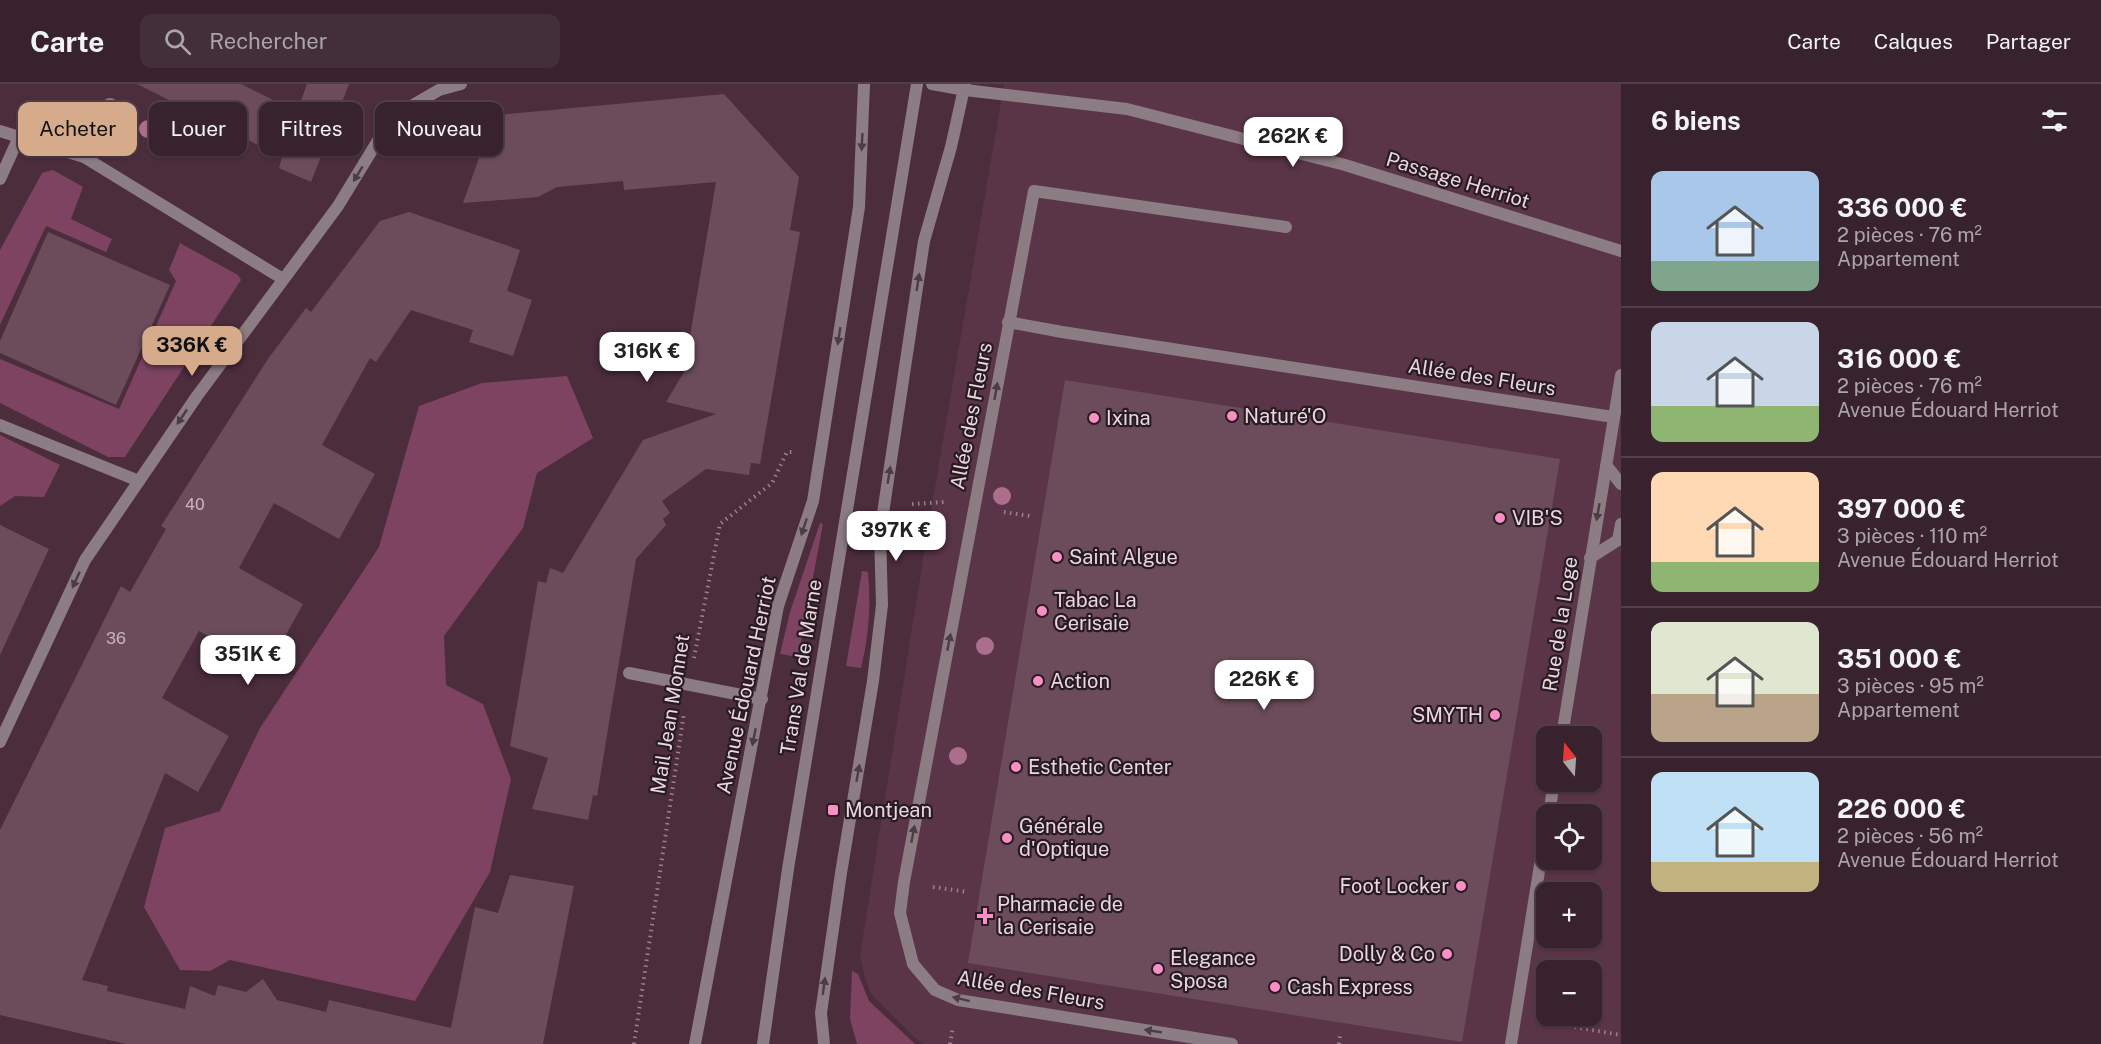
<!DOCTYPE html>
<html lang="fr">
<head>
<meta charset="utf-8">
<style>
  body { margin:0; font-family:"Public Sans",sans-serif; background:#432f39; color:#f1f3f6; height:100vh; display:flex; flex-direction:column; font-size:22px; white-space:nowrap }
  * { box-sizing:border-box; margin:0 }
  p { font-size:20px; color:#aba4aa }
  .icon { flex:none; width:33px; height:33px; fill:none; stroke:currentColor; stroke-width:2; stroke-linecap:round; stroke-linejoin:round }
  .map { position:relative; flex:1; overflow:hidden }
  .drawer { display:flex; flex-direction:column; background:#38222d; width:480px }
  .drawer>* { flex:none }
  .top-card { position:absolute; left:18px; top:18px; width:570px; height:54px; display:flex; gap:12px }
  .needle { width:39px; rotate:343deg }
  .tools { position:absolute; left:1536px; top:642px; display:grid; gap:12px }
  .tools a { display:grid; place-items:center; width:66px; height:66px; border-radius:12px; background:#38222d; box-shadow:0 2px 4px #0004,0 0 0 2px #523f49; font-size:30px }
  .price { position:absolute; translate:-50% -51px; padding:0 14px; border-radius:12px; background:#fff; color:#222; font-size:20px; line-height:39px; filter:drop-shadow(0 2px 3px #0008) }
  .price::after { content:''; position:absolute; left:50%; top:36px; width:18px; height:14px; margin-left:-9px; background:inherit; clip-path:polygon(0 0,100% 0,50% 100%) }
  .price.active { background:#d6ab8b; color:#111 }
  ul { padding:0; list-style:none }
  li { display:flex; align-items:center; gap:18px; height:150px; padding:0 30px }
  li+li { border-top:2px solid #523f49 }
  li span { display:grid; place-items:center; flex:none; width:168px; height:120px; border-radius:12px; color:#555 }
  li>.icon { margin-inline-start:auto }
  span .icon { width:72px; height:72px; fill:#fffc; stroke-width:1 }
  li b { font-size:26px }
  h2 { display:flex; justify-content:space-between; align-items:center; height:72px; padding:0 30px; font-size:26px }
  .tag { padding:0 21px; border-radius:12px; background:#38222d; box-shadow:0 2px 4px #0004,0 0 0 2px #523f49; font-size:21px; line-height:54px }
  .tag.active { background:#d6ab8b; color:#111 }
  header { display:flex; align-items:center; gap:36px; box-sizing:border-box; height:84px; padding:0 30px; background:#38222d; border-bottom:2px solid #523f49 }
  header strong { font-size:28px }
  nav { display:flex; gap:33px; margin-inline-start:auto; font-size:21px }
  .search { width:420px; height:54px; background:#432f39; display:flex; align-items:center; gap:15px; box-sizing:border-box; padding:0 21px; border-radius:12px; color:#aba4aa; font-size:22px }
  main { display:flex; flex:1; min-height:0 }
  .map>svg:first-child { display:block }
  .built { fill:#5a3547; fill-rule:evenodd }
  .green { fill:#7d4361 }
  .building { fill:#6c4c5b }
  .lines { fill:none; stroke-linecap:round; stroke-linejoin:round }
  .path { stroke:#9b828e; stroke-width:4; stroke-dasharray:1.5 4.5; stroke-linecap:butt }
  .service { stroke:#8c7c83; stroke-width:12 }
  .pedestrian { stroke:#8c7c83; stroke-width:12 }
  .minor { stroke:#8c7c83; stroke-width:12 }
  .tertiary { stroke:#8c7c83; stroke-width:12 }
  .tree { fill:#ab6e8c }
  .oneway { fill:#4b3d43 }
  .poi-dot { fill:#fa8fc6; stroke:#281b21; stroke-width:2 }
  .labels { text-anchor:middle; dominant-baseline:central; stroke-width:4.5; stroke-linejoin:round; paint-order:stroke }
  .number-label { font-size:16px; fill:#cab4be }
  .street-label { font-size:20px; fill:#ead6df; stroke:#281b21 }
  .poi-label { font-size:20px; fill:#ead6df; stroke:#281b21; text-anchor:start }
</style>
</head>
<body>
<header>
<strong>Carte</strong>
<div class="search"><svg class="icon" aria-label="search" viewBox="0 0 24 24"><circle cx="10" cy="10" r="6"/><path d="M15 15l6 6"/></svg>Rechercher</div>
<nav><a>Carte</a><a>Calques</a><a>Partager</a></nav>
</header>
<main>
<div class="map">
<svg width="1621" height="960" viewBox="0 0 1621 960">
  <rect width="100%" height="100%" fill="#4b2d3c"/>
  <path class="built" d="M1004 0H1621V960H923L914 953 871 910 864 891 860 871 928 444ZM1546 652H1592V698H1546ZM1546 730H1592V776H1546ZM1546 808H1592V854H1546ZM1546 886H1592V932H1546Z"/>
  <path class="green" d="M53 86 83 103 71 135 112 155 106 168 46 142 0 241V166L42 89Z
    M180 159 238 191 241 196 125 373H108L0 319V275L119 325 176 197 169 186Z
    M567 292 593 354 537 389 523 444 444 552 446 601 483 620 511 695 490 788 415 917 230 876 210 887 180 886 144 823 165 744 220 727 260 644 379 463 419 322 482 299Z
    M0 351 60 381 44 413 15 412 0 422Z
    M820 439 823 440 798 573 780 570 790 528Z
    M862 487 868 488C871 521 869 552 861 584L846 582Z
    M852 887 858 890 869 917 915 960H857L850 935Z"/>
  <path class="building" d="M137 0H241L297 28 307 0H349L311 98 279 84 282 73Z
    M724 10 799 93 790 146 800 148 760 380 751 379 749 391 706 385 662 417 670 429 663 435 666 441 636 475 597 712 593 711 588 736 532 725 548 674 510 662 538 497 546 499 550 484 563 489 643 356 716 330 666 318 684 288 716 98 624 106 623 97 557 103 538 113 463 119 479 74 463 45 486 32Z
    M409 128 520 166 507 207 532 216 513 272 469 258 473 246 411 226 376 278 370 274 322 361 375 390 339 455 274 419 239 484 303 520 267 585 199 547 162 614 229 652 198 708 165 689 82 896 108 902 107 907 185 925 190 902 215 912 218 901 246 908 263 895 277 916 326 928 329 916 451 944 475 823 498 829 510 791 574 802 543 960H126L0 931V746L121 502 130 508 166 445 161 442 268 275 306 224 311 228 380 137Z
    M48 148 170 201 116 321 0 269V257Z
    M1065 296 1560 375 1462 958 968 879Z
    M0 441 49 465 0 571Z"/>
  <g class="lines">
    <path class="path" d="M912 420 945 418
      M1004 428 1030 432
      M694 574 720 440 772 399 787 368H792
      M933 803 968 808
      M1545 938 1621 951
      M634 960 684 629
      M950 960 953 943
      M1339 960 1340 952"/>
    <path class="service" d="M0 47 19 53
      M0 95 19 53 84 73 283 195
      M1008 238 1062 248 1613 333
      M1606 381 1621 400
      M1590 474 1618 456 1621 440
      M629 589 762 615
      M1562 652 1621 291
      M1549 730 1554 698
      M763 960 788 785 917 0
      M1232 960 958 916 935 906 913 880 900 829 904 798 1034 107 1286 143
      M1511 960 1546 744"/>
    <path class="pedestrian" d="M0 341 139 397"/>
    <path class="minor" d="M965 6 1127 25 1345 81 1621 167"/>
    <path class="tertiary" d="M932 0 965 6
      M0 658 85 476 197 312 338 122 377 58 401 28 439 6 461 0
      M695 960 778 522 813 417 859 123 864 0
      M824 960 821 929 841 789 873 597 882 521 880 449 924 157 951 63 965 0"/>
  </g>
  <g class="tree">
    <circle cx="110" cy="23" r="9"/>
    <circle cx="148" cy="45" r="9"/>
    <circle cx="1002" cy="412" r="9"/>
    <circle cx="985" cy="562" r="9"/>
    <circle cx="958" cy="672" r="9"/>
  </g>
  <defs><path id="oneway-solid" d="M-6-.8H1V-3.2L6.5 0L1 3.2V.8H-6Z" transform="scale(1.5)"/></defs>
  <g class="oneway">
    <use href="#oneway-solid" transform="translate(862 58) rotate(93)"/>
    <use href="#oneway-solid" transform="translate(358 90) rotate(121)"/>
    <use href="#oneway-solid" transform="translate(918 198) rotate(-81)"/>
    <use href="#oneway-solid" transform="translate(839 252) rotate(99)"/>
    <use href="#oneway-solid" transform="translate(996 307) rotate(-80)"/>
    <use href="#oneway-solid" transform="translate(182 333) rotate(124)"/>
    <use href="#oneway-solid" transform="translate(889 391) rotate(-81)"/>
    <use href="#oneway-solid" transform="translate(1598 428) rotate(100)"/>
    <use href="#oneway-solid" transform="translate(804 443) rotate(108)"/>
    <use href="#oneway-solid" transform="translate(76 496) rotate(115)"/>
    <use href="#oneway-solid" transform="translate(949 558) rotate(-79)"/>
    <use href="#oneway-solid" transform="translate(754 653) rotate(101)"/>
    <use href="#oneway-solid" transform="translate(858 689) rotate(-80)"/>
    <use href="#oneway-solid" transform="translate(913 750) rotate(-79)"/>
    <use href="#oneway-solid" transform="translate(824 902) rotate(-82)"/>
    <use href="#oneway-solid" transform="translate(961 915) rotate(-166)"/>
    <use href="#oneway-solid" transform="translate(1153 947) rotate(-171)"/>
  </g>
  <g class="poi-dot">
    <circle cx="1232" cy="332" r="6"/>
    <circle cx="1094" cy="334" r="6"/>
    <circle cx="1500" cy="434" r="6"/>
    <circle cx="1057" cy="473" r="6"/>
    <circle cx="1042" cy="527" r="6"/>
    <circle cx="1038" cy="597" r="6"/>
    <circle cx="1495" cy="631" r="6"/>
    <circle cx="1016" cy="683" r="6"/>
    <rect x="827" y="720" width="12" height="12" rx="3"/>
    <circle cx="1007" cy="754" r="6"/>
    <circle cx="1461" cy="802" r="6"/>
    <path d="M982 823h6v6h6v6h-6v6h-6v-6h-6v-6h6z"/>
    <circle cx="1447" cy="870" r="6"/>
    <circle cx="1158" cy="885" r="6"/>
    <circle cx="1275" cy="903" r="6"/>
  </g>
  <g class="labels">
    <g class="number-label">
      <text x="195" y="420">40</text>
      <text x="116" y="554">36</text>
    </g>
    <g class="street-label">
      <text transform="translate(1458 96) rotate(17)">Passage Herriot</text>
      <text transform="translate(1482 293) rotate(9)">Allée des Fleurs</text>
      <text transform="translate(971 332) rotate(-79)">Allée des Fleurs</text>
      <text transform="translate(1560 540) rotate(-81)">Rue de la Loge</text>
      <text transform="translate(801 583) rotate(-81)">Trans Val de Marne</text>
      <text transform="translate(746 601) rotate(-78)">Avenue Édouard Herriot</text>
      <text transform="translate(670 630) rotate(-81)">Mail Jean Monnet</text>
      <text transform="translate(1031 906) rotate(10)">Allée des Fleurs</text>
    </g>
    <g class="poi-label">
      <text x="1244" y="332">Naturé'O</text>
      <text x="1106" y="334">Ixina</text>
      <text x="1512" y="434">VIB'S</text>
      <text x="1069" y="473">Saint Algue</text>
      <text x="1054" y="516">Tabac La<tspan x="1054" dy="23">Cerisaie</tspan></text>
      <text x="1050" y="597">Action</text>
      <text x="1483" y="631" text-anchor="end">SMYTH</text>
      <text x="1028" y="683">Esthetic Center</text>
      <text x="845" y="726">Montjean</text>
      <text x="1019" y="742">Générale<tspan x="1019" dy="23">d'Optique</tspan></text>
      <text x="1449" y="802" text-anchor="end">Foot Locker</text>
      <text x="997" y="820">Pharmacie de<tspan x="997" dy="23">la Cerisaie</tspan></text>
      <text x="1435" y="870" text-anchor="end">Dolly &amp; Co</text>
      <text x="1170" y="874">Elegance<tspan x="1170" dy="23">Sposa</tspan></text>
      <text x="1287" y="903">Cash Express</text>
    </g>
  </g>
</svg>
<div class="tools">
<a><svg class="needle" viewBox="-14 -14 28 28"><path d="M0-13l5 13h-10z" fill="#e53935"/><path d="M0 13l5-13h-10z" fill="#aba4aa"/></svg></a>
<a><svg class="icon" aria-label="locate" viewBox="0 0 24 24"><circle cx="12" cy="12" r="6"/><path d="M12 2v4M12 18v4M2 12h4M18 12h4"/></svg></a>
<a>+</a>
<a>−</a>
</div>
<b class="price" style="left:1293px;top:84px">262K €</b>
<b class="price active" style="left:192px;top:293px">336K €</b>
<b class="price" style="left:647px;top:299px">316K €</b>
<b class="price" style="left:896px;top:478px">397K €</b>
<b class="price" style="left:248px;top:602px">351K €</b>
<b class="price" style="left:1264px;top:627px">226K €</b>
<div class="top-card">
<a class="tag active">Acheter</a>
<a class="tag">Louer</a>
<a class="tag">Filtres</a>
<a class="tag">Nouveau</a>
</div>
</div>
<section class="drawer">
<h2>6 biens<svg class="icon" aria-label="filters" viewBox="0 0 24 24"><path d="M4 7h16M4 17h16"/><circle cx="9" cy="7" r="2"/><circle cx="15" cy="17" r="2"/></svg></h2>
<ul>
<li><span style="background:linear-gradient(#a9c7e8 75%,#7fa58c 0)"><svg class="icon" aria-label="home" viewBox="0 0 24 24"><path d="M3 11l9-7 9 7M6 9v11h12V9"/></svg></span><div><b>336 000 €</b><p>2 pièces · 76 m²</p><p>Appartement</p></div></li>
<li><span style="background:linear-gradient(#c9d6e8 70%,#8fb573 0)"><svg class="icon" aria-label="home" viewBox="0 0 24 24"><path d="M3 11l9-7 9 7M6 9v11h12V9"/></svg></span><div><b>316 000 €</b><p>2 pièces · 76 m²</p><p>Avenue Édouard Herriot</p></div></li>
<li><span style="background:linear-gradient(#ffd9b3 75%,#8fb573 0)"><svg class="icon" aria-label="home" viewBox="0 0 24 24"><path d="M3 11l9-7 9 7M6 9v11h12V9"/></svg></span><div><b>397 000 €</b><p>3 pièces · 110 m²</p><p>Avenue Édouard Herriot</p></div></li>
<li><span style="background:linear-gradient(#dfe7d0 60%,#b9a48a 0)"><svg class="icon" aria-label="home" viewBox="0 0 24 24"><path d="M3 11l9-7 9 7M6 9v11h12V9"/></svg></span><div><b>351 000 €</b><p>3 pièces · 95 m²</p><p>Appartement</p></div></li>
<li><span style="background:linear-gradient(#bfe0f5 75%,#c2b280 0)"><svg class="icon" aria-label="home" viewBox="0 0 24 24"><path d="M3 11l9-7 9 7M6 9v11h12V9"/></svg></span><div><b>226 000 €</b><p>2 pièces · 56 m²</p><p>Avenue Édouard Herriot</p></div></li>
</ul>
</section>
</main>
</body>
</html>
